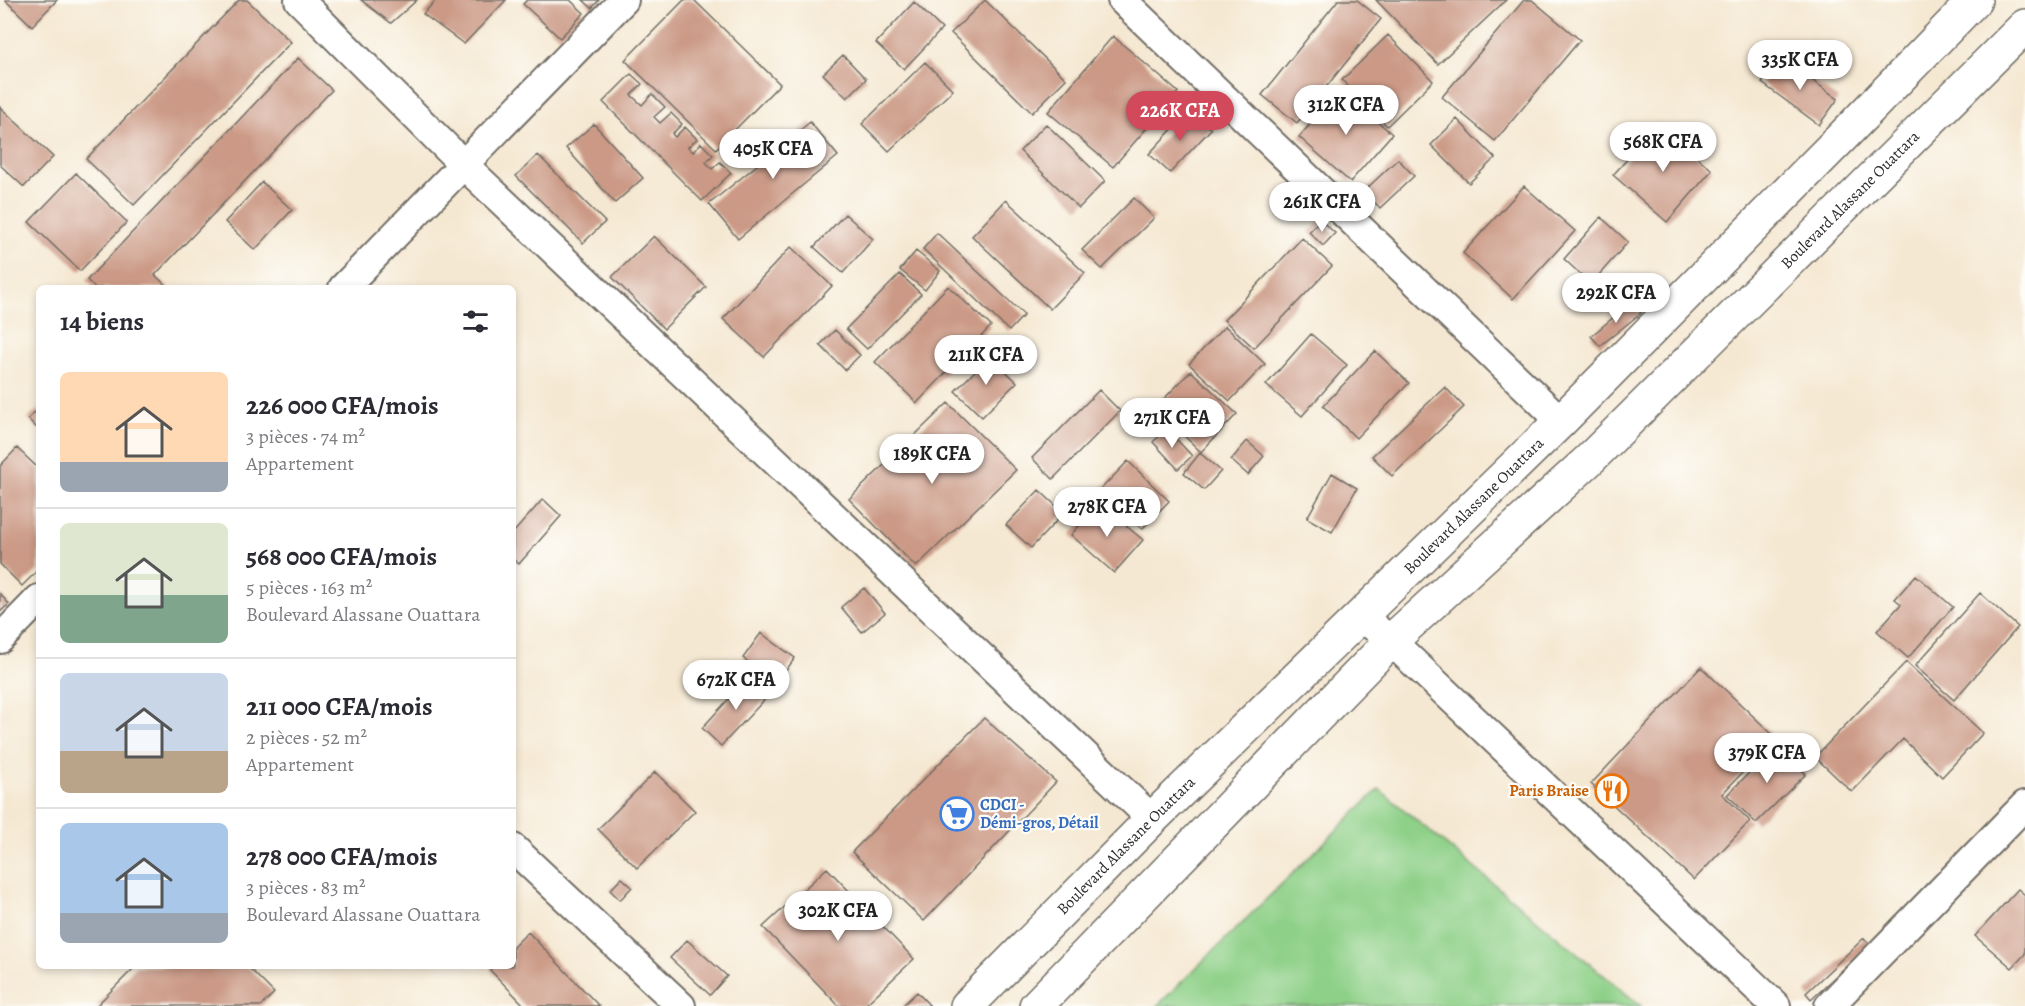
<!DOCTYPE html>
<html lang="fr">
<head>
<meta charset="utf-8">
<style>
  body { margin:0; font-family:Alegreya,serif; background:#f7f7f7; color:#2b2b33; height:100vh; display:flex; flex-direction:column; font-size:22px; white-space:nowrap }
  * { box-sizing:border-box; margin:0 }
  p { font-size:20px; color:#7c7c81 }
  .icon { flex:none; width:33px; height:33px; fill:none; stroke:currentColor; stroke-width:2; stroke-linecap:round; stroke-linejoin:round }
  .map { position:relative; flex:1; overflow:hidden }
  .side { position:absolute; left:36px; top:285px; width:480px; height:684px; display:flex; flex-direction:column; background:#fff; border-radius:9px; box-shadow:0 3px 9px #0003 }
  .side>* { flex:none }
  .price { position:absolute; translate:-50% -51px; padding:0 14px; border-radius:21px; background:#fff; color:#222; font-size:20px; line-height:39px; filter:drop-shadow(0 2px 3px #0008) }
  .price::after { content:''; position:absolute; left:50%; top:36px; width:18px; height:14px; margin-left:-9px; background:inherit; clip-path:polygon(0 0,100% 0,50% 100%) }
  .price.active { background:#d1495b; color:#fff }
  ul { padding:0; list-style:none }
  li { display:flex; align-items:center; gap:18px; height:150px; padding:0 24px }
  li+li { border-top:2px solid #e1e1e2 }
  li span { display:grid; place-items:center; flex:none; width:168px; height:120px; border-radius:9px; color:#555 }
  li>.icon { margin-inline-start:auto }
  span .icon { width:72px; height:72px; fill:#fffc; stroke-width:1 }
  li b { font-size:26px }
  h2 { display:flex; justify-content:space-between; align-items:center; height:72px; padding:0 24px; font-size:26px }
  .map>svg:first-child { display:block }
  .green { fill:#8ed088; stroke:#5c7e5a; stroke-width:1.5 }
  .building { fill:#cb9985 }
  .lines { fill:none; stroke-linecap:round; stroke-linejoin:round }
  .minor-casing { stroke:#726d65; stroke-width:32 }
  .primary-casing { stroke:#726d65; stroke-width:36 }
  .minor { stroke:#fff; stroke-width:28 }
  .primary { stroke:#fff; stroke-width:33 }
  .labels { text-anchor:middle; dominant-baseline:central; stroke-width:4.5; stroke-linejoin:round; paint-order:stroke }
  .street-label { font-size:16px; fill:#2b2b2b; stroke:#fdfcf7 }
  .food-label { font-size:16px; font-weight:bold; fill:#c56008; stroke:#fdfcf7; text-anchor:end }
  .shop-label { font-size:16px; font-weight:bold; fill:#366cbe; stroke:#fdfcf7; text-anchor:start }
</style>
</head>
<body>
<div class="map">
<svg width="2025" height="1006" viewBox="0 0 2025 1006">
  <rect width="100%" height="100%" fill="#fdfcf7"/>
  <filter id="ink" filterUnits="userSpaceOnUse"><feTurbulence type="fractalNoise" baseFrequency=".0167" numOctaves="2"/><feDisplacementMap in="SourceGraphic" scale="12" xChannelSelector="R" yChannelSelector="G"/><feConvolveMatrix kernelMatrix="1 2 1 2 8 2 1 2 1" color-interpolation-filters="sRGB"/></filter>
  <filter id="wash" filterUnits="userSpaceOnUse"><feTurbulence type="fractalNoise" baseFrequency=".008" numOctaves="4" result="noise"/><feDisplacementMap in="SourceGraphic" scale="24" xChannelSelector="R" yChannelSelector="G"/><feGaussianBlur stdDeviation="1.35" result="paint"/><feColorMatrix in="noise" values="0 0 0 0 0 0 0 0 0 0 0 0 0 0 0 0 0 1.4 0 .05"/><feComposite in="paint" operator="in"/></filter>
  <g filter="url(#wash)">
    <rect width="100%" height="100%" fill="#f5e8d2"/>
    <path class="green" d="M1379 789 1641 1006H1157Z"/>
    <g id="blocks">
      <path class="building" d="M5 0H57L32 26Z
        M239 0H247L291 42 134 205 86 159Z
        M361 0H417L391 23Z
        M436 0H506L464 44 423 14Z
        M527 0H570L584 13 560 38 523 4Z
        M583 0H599L592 8Z
        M684 0H694L780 84 716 149 625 60Z
        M985 0 1066 79 1032 113 951 33Z
        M1338 0H1357L1381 19 1297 123 1262 95Z
        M1376 0H1506L1438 64Z
        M1524 0H1532L1580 40 1495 141 1442 97Z
        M914 2 942 29 904 69 876 43Z
        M1388 35 1433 81 1387 126 1342 80Z
        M1113 36 1178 92 1113 167 1048 112Z
        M843 55 866 79 847 98 823 74Z
        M1780 57 1838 99 1819 125 1762 83Z
        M298 58 332 90 155 275 169 288H95L87 280Z
        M925 62 953 90 889 151 862 124Z
        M631 74 642 84 631 95 642 105 652 94 665 107 654 117 660 123 671 113 682 124 672 134 675 137 685 127 697 139 688 147 693 152 701 143 713 155 706 162 712 169 720 162 731 173 702 201 603 102Z
        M1341 89 1392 134 1350 182 1299 137Z
        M0 107 53 157 24 187 0 165Z
        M1190 110 1211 129 1170 173 1149 154Z
        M1457 119 1495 158 1469 183 1431 145Z
        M810 122 838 156 738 239 709 204Z
        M594 124 643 178 615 203 566 148Z
        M1046 124 1105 181 1079 208 1020 151Z
        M1659 124 1712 170 1667 222 1613 175Z
        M538 155 605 222 583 243 516 176Z
        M1398 159 1414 176 1380 208 1364 191Z
        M76 173 127 222 80 271 29 222Z
        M262 182 292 210 255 250 225 222Z
        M1524 186 1575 231 1513 299 1463 253Z
        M1134 198 1154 218 1102 269 1082 250Z
        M1006 200 1085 273 1050 309 972 236Z
        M845 214 873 239 843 273 814 247Z
        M1601 217 1628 242 1591 284 1564 259Z
        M1320 220 1335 233 1323 246 1309 232Z
        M937 233 1024 315 1009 331 923 249Z
        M654 236 706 287 664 329 612 277Z
        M1302 238 1332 266 1254 348 1224 320Z
        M791 247 832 286 764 357 723 319Z
        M916 251 940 271 925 290 900 270Z
        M900 274 921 294 867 349 846 329Z
        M948 286 991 326 917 403 875 362Z
        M1632 302 1641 313 1600 346 1591 336Z
        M1225 326 1265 364 1230 401 1189 364Z
        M835 330 860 355 845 370 820 345Z
        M1311 334 1347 365 1302 416 1266 385Z
        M1375 351 1409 383 1356 438 1323 406Z
        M990 356 1017 382 982 417 955 391Z
        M1191 371 1237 414 1201 452 1155 408Z
        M1445 387 1464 407 1392 476 1372 456Z
        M1099 390 1120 411 1053 479 1032 458Z
        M948 403 1016 470 916 567 849 499Z
        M39 408V430L28 419Z
        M1167 429 1192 456 1178 469 1153 442Z
        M1247 441 1264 456 1248 475 1231 460Z
        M17 448 39 469V569L22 586 0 564V466Z
        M1200 453 1221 471 1204 490 1184 473Z
        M1128 461 1169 501 1142 529 1101 489Z
        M1332 473 1357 488 1332 532 1307 518Z
        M1039 490 1064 513 1031 548 1006 525Z
        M543 499 561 516 519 564 513 559V533Z
        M1099 503 1143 540 1114 573 1071 535Z
        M1916 575 1953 607 1908 658 1877 631 1901 604 1895 599Z
        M864 588 885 613 862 632 841 607Z
        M1980 593 2018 627 1954 700 1915 666Z
        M0 594 9 604 0 612Z
        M761 633 795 658 777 683 743 658Z
        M1906 662 1983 733 1942 777 1903 739 1852 792 1815 757Z
        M1701 667 1771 733 1737 769 1742 773 1722 794 1750 821 1694 880 1591 784Z
        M750 676 770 694 721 746 702 728Z
        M984 718 1056 782 924 921 852 852Z
        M1777 745 1806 774 1756 823 1727 795Z
        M655 772 695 811 637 868 598 829Z
        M827 868 914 959 864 1006H839L763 927Z
        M622 878 632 887 620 900 610 890Z
        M2018 889 2025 895V954L2012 968 1975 936Z
        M528 932 599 1006H525L490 970 494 966H513V947Z
        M1864 938 1870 944 1811 999 1806 993Z
        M687 940 727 976 710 995 670 958Z
        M136 966H247L274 993 261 1006H96Z
        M917 992 930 1006H902Z"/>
    </g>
  </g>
  <g filter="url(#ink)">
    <use href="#blocks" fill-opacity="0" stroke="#726d65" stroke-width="1.5"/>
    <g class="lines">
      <defs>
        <path id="minor" d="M299 0 464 165 1152 819
          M1122 0 1561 421
          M343 288 624 0
          M1360 615 1391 641 1776 1006
          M0 639 39 599
          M513 848 681 1006
          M1829 1006 2025 805"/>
        <g id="primary">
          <path id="s1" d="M967 1006 1152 819 1561 421 1847 132 1975 0"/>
          <path id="s2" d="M1036 1006 1391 641 1590 459 2025 26"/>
        </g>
      </defs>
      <use href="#minor" class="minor-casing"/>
      <use href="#primary" class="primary-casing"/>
      <use href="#minor" class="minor"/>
      <use href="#primary" class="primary"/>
    </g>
  </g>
  <defs>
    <symbol id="restaurant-ring" viewBox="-11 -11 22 22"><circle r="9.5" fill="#fdfcf7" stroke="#e8710a" stroke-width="1.5"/><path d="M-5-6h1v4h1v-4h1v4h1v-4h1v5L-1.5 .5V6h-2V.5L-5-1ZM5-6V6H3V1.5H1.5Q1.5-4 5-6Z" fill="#e8710a"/></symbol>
    <symbol id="supermarket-ring" viewBox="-11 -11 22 22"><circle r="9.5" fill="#fdfcf7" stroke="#3f7fe0" stroke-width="1.5"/><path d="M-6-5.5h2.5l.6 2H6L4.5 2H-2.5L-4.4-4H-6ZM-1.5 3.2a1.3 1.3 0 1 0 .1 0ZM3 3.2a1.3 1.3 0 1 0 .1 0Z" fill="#3f7fe0"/></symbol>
  </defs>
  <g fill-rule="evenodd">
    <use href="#restaurant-ring" x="1593" y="772" width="38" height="38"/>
    <use href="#supermarket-ring" x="938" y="795" width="38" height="38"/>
  </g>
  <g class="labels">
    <g class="street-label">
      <text stroke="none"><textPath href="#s2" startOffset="1146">Boulevard Alassane Ouattara</textPath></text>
      <text stroke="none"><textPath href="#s1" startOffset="712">Boulevard Alassane Ouattara</textPath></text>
      <text stroke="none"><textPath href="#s1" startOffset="226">Boulevard Alassane Ouattara</textPath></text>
    </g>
    <g class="food-label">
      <text x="1589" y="791">Paris Braise</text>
    </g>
    <g class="shop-label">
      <text x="980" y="805">CDCI -<tspan x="980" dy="18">Démi-gros, Détail</tspan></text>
    </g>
  </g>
</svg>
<b class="price" style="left:1800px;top:91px">335K CFA</b>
<b class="price" style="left:1346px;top:136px">312K CFA</b>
<b class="price active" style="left:1180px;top:142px">226K CFA</b>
<b class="price" style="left:1663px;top:173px">568K CFA</b>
<b class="price" style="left:773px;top:180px">405K CFA</b>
<b class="price" style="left:1322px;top:233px">261K CFA</b>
<b class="price" style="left:1616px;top:324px">292K CFA</b>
<b class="price" style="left:986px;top:386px">211K CFA</b>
<b class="price" style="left:1172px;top:449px">271K CFA</b>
<b class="price" style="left:932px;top:485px">189K CFA</b>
<b class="price" style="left:1107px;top:538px">278K CFA</b>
<b class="price" style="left:736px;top:711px">672K CFA</b>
<b class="price" style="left:1767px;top:784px">379K CFA</b>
<b class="price" style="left:838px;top:942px">302K CFA</b>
<section class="side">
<h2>14 biens<svg class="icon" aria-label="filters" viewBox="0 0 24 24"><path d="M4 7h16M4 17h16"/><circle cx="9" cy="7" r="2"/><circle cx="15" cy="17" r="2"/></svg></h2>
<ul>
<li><span style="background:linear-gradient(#ffd9b3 75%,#9aa5b1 0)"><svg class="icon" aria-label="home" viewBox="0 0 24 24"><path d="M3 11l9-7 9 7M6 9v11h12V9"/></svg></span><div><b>226 000 CFA/mois</b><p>3 pièces · 74 m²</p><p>Appartement</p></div></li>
<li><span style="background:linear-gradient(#dfe7d0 60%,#7fa58c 0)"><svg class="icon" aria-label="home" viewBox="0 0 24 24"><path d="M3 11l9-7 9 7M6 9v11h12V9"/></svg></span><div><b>568 000 CFA/mois</b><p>5 pièces · 163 m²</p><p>Boulevard Alassane Ouattara</p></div></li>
<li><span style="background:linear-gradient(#c9d6e8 65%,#b9a48a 0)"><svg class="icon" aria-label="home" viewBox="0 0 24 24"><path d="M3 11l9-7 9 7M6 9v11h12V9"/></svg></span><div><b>211 000 CFA/mois</b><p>2 pièces · 52 m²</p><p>Appartement</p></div></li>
<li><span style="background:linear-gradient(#a9c7e8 75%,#9aa5b1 0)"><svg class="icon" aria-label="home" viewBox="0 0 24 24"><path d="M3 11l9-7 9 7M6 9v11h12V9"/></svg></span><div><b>278 000 CFA/mois</b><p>3 pièces · 83 m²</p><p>Boulevard Alassane Ouattara</p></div></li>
</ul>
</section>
</div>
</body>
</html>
